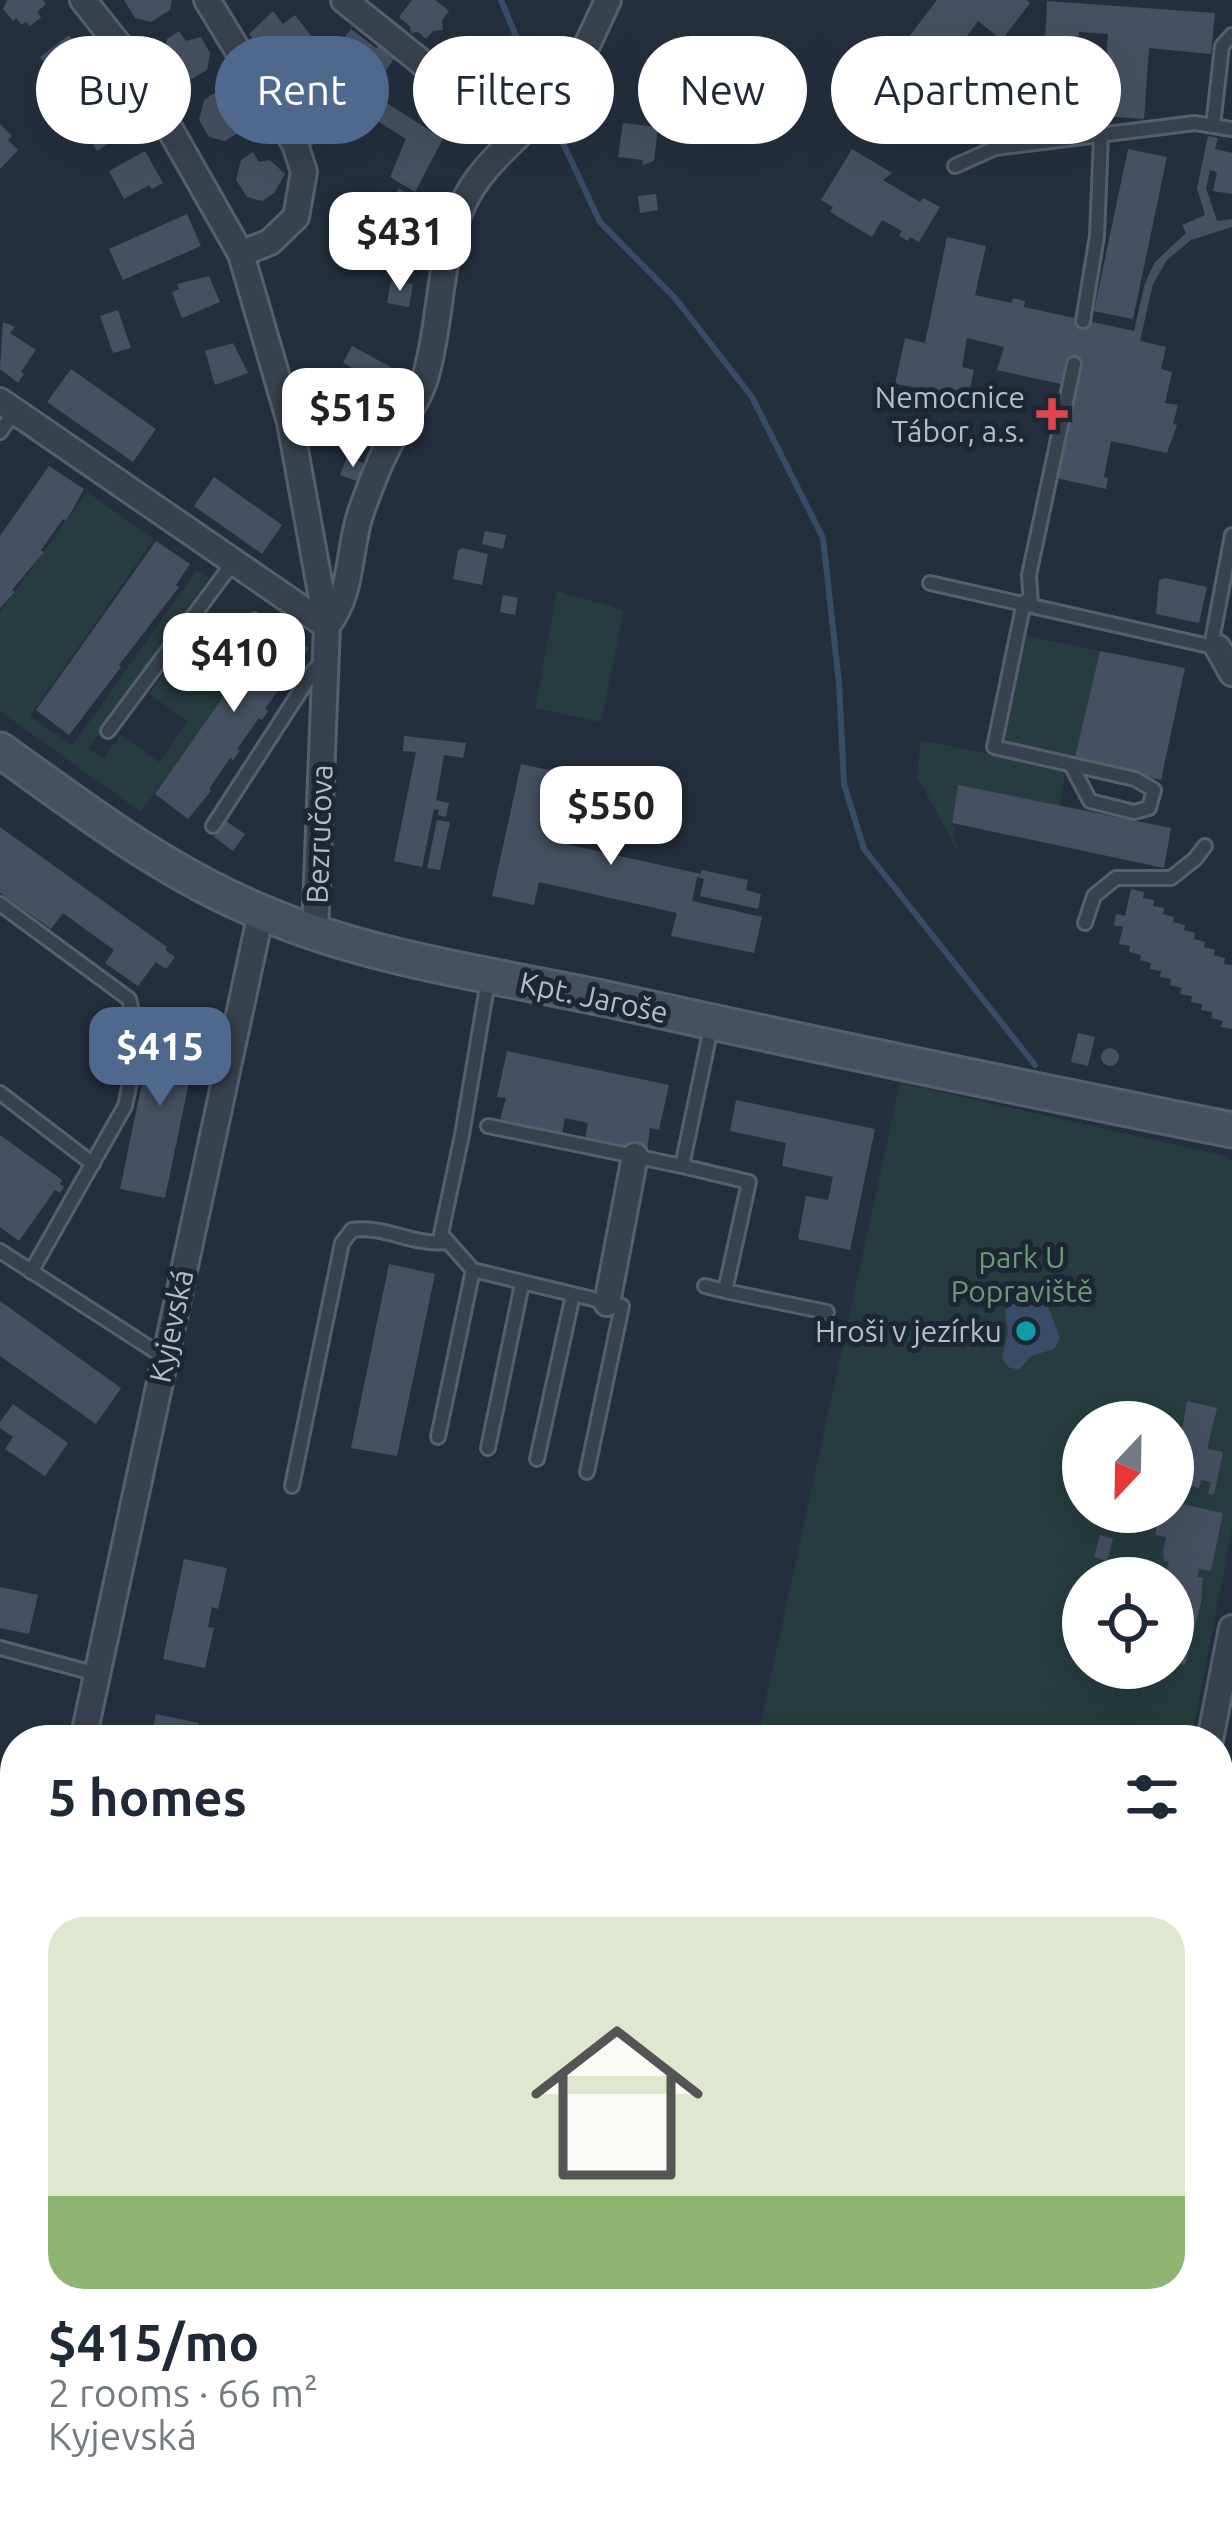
<!DOCTYPE html>
<html lang="en">
<head>
<meta charset="utf-8">
<style>
  body { margin:0; font-family:Ubuntu,sans-serif; background:#f2f2f3; color:#1f2937; height:100vh; display:flex; flex-direction:column; font-size:45px; white-space:nowrap }
  * { box-sizing:border-box; margin:0 }
  p { font-size:39px; color:#747a83 }
  .icon { flex:none; width:66px; height:66px; fill:none; stroke:currentColor; stroke-width:2; stroke-linecap:round; stroke-linejoin:round }
  .map { position:relative; flex:1; overflow:hidden }
  .details { position:absolute; left:0px; top:1725px; width:1233px; height:807px; display:flex; flex-direction:column; background:#fff; border-radius:48px 48px 0 0; box-shadow:0 12px 48px #0002 }
  .details>* { flex:none }
  .hud { position:absolute; left:36px; top:36px; width:1161px; height:108px; display:flex; gap:24px }
  .needle { width:78px; rotate:202deg }
  .tools { position:absolute; left:1062px; top:1401px; display:grid; gap:24px }
  .tools a { display:grid; place-items:center; width:132px; height:132px; border-radius:50%; background:#fff; box-shadow:0 12px 48px #0002; font-size:60px }
  .price { position:absolute; translate:-50% -102px; padding:0 27px; border-radius:24px; background:#fff; color:#222; font-size:39px; line-height:78px; filter:drop-shadow(0 3px 6px #0008) }
  .price::after { content:''; position:absolute; left:50%; top:72px; width:36px; height:27px; margin-left:-18px; background:inherit; clip-path:polygon(0 0,100% 0,50% 100%) }
  .price.current { background:#4f688e; color:#fff }
  ul { padding:0; list-style:none }
  li { display:grid; align-content:center; gap:24px; height:636px; padding:0 48px }
  li span { display:grid; place-items:center; height:372px; border-radius:36px; color:#555 }
  li>.icon { margin-inline-start:auto }
  span .icon { width:216px; height:216px; fill:#fffc; stroke-width:1 }
  li b { font-size:51px }
  h2 { display:flex; justify-content:space-between; align-items:center; height:144px; padding:0 48px; font-size:51px }
  .tag { padding:0 42px; border-radius:54px; background:#fff; box-shadow:0 12px 48px #0002; font-size:42px; line-height:108px }
  .tag.current { background:#4f688e; color:#fff }
  .map>svg:first-child { display:block }
  .green { fill:#263c3f; fill-rule:evenodd }
  .water { fill:#394c67 }
  .lines { fill:none; stroke-linecap:round; stroke-linejoin:round }
  .stream { stroke:#394c67; stroke-width:6 }
  .building { fill:#455162 }
  .lane-casing { stroke:#565f6c; stroke-width:18 }
  .street-casing { stroke:#565f6c; stroke-width:30 }
  .secondary-casing { stroke:#565f6c; stroke-width:39 }
  .lane { stroke:#38414e; stroke-width:12 }
  .street { stroke:#38414e; stroke-width:24 }
  .secondary { stroke:#465061; stroke-width:33 }
  .health-dot { fill:#e0444e; stroke:#1d2633; stroke-width:4.5 }
  .culture-dot { fill:#0f9aa8; stroke:#1d2633; stroke-width:4.5 }
  .labels { text-anchor:middle; dominant-baseline:central; stroke-width:10; stroke-linejoin:round; paint-order:stroke }
  .poi-label { font-size:30px; fill:#b4bcc9; stroke:#1d2633; text-anchor:end }
  .street-label { font-size:30px; fill:#b4bcc9; stroke:#1d2633 }
  .park-label { font-size:30px; fill:#6b9a76; stroke:#1d2633 }
</style>
</head>
<body>
<div class="map">
<svg width="1232" height="2530" viewBox="0 0 1232 2530">
  <rect width="100%" height="100%" fill="#242f3e"/>
  <path class="green" d="M87 492 154 539 30 716 72 746 197 570 209 578 89 748 104 759 120 735 159 762 188 721 149 694 173 660 188 656 217 677 231 659 244 670 141 812 0 711V612Z
    M557 591 624 610 601 722 535 708Z
    M1021 635 1100 651 1074 761 999 745Z
    M921 740 1066 770 1059 806 958 786 952 823 959 854 917 776Z
    M900 1083 1222 1155 1232 1162V1530L1191 1740H757ZM1083 1422H1173V1512H1083ZM1083 1578H1173V1668H1083Z
    M489 2517H598L595 2530H487Z
    M916 2517H1019L1017 2530H914Z"/>
  <path class="water" d="M1022 1298 1047 1304 1060 1338 1054 1349 1031 1356 1019 1370 1008 1367 1002 1358 1008 1331 1005 1312 1011 1303Z"/>
  <g class="lines">
    <path class="stream" d="M501 0 539 92
      M554 124 600 222 675 298 752 397 823 538 839 683 844 784 864 849 1035 1065"/>
  </g>
  <path class="building" d="M7 0H43L46 4 37 12 41 17 30 26 26 22 22 25 16 18 13 21 3 9Z
    M124 0H172L170 10 151 22 135 18Z
    M412 0H435L449 11 442 20 443 30 433 31 426 39 418 32 411 33 410 26 399 17Z
    M937 0H1027L1030 3 1002 40 978 21 935 79 898 51Z
    M1047 1 1215 13 1211 54 1149 48 1144 119 1102 116 1108 34 1079 32 1078 44 1045 42Z
    M273 11 283 24 295 15 315 41 278 70 249 34Z
    M351 29 376 48 379 44 395 57 374 89 371 87 347 132 333 122 323 139 308 148 297 130 301 128 277 92 303 76 310 81 309 74 320 61 333 58V51Z
    M179 31 186 41 201 37 210 53 207 70 188 81 173 78 162 60 167 39Z
    M69 35 93 66 73 82 69 77 60 84 40 57Z
    M936 82 954 83 952 122 932 121Z
    M62 91 68 100 49 112 44 104Z
    M216 92 222 102 234 100 248 113 245 126 240 124 238 133 225 141 209 137 199 120 204 100Z
    M371 93 443 139 415 192 390 177 406 139 360 110Z
    M113 94 130 121 111 132 114 140 97 151 84 130 91 125 83 112Z
    M869 108 885 120 874 135 858 125Z
    M623 123 658 127 654 161 642 165 643 160 618 157Z
    M0 124 12 136 8 140 18 150 0 169Z
    M1208 136 1218 138 1215 149 1232 153V194L1213 191 1217 172 1210 170 1206 188 1217 221 1232 219V227L1191 240 1167 260 1153 284 1140 341 1166 347 1161 369 1172 372 1165 403 1178 405 1173 424 1177 425 1167 453 1111 441 1104 477 1108 478 1106 489 1056 478 1081 366 1070 364 1065 385 997 370 1004 347 967 338 962 367 974 370 968 396 895 384 905 338 925 343 947 237 986 246 975 295 1012 303 1013 298 1025 301 1024 307 1134 331 1145 283 1155 262 1186 233 1182 225 1205 215 1197 188Z
    M852 149 892 173 883 180 920 202 923 198 940 207 919 242 910 237 908 241 899 236 902 231 882 220 872 237 830 212 833 207 821 200Z
    M1128 149 1167 157 1133 319 1094 311Z
    M145 151 163 183 152 189 149 185 124 199 109 171Z
    M253 152 259 162 270 160 285 174 274 193 262 201 247 197 236 180 241 160Z
    M398 188 444 214 437 251 420 243 425 232 398 219 390 246 383 242Z
    M656 194 658 210 640 213 638 196Z
    M187 214 201 246 123 280 109 249Z
    M209 276 220 302 182 318 172 292 179 289 177 284Z
    M391 281 413 284 409 307 387 303Z
    M118 310 131 348 113 353 100 316Z
    M3 322 15 327 10 333 36 350 21 372 24 374 18 383 0 369Z
    M233 343 248 373 215 385 205 351Z
    M352 346 411 378 402 395 343 363Z
    M71 369 156 429 133 462 47 402Z
    M345 398 388 421 380 438 336 415Z
    M347 457 366 464 359 482 340 475Z
    M49 466 84 489 66 521 63 519 41 550 44 552 12 590 15 592 0 608V536Z
    M214 477 282 525 262 554 194 506Z
    M485 531 506 535 503 549 482 544Z
    M156 541 190 564 176 585 179 587 119 665 121 667 69 735 36 710Z
    M462 548 488 554 482 585 453 579 458 551Z
    M1165 578 1207 587 1199 623 1156 614 1159 580Z
    M503 595 518 598 515 615 500 612Z
    M256 611 309 648 290 680 287 678 265 709 268 711 262 720 259 718 237 749 240 751 233 760 230 758 209 789 211 791 188 819 155 794 261 643 240 626 250 612Z
    M1100 651 1185 668 1161 780 1074 761Z
    M404 736 466 743 463 758 444 755 436 800 449 803 446 817 438 815 439 810 434 809 422 867 394 861 416 752 403 751Z
    M521 764 581 777 566 844 701 874 702 870 748 880 746 890 761 894 758 909 700 896 704 879 697 877 692 901 762 917 754 953 671 936 677 913 539 882 534 905 492 896Z
    M958 785 1171 828 1164 868 952 823Z
    M437 820 450 822 440 870 427 868Z
    M226 821 245 834 233 851 214 837Z
    M0 827 167 947 165 950 175 957 166 969 156 962 138 986 105 963 114 950 63 913 51 929 0 893Z
    M1131 889 1144 892 1143 898 1154 900 1153 906 1164 908 1163 914 1174 917 1173 922 1185 925 1184 930 1195 933 1194 939 1205 942 1204 947 1215 950 1214 955 1225 958 1224 964 1232 965V1029L1221 1027 1223 1021 1211 1018 1213 1012 1201 1010 1202 1004 1191 1002 1192 996 1180 994 1182 988 1170 985 1171 979 1160 977 1161 971 1150 969 1151 963 1140 960 1141 955 1129 952 1130 946 1119 944 1123 927 1114 925 1116 914 1125 916Z
    M155 1020 200 1029 165 1198 120 1189Z
    M1078 1033 1095 1037 1088 1066 1071 1062Z
    M1101 1057a9 9 0 1 1 18 0a9 9 0 1 1-18 0Z
    M507 1051 669 1085 659 1130 650 1128 647 1152 585 1139 588 1123 565 1118 562 1134 500 1120 506 1098 497 1097Z
    M736 1100 875 1129 850 1250 798 1239 806 1196 828 1200 833 1177 782 1166 786 1143 730 1131Z
    M0 1135 62 1180 60 1184 64 1187 60 1193 55 1190 19 1241 0 1227Z
    M389 1264 435 1274 397 1456 351 1448Z
    M0 1301 121 1388 96 1424 0 1356Z
    M1187 1401 1217 1408 1207 1449 1223 1452 1214 1495 1208 1494 1211 1482 1201 1480 1199 1488 1173 1482Z
    M13 1404 68 1443 45 1476 5 1449 13 1437 0 1428V1422Z
    M1173 1502 1223 1513 1211 1571 1199 1569 1197 1577 1203 1578 1201 1603 1185 1665 1173 1662V1578H1135L1138 1565 1166 1571 1169 1562 1164 1561 1163 1551 1166 1537 1155 1535 1158 1521H1163L1165 1512H1173Z
    M1100 1535 1113 1539 1107 1561 1094 1557Z
    M184 1559 227 1568 218 1609 212 1607 208 1627 214 1628 205 1668 163 1659Z
    M0 1587 38 1595 29 1634 0 1628Z
    M156 1714 199 1723 195 1740H150Z
    M1230 1897H1232V1943L1221 1940Z
    M1218 2127 1232 2130V2170L1218 2167Z
    M1232 2327V2450L1218 2459V2398L1223 2395 1218 2387V2337Z
    M0 2400 15 2413V2433L0 2449Z
    M1218 2492 1232 2510V2530H1158L1177 2517H1218Z
    M89 2517H146L160 2530H101Z
    M295 2517H371L375 2521 366 2530H306Z
    M615 2517H647L644 2530H612Z
    M669 2517 700 2521V2517H906L904 2530H667Z"/>
  <g class="lines">
    <defs>
      <path id="lane" d="M1213 126 1222 46 1232 35
        M955 166 995 148 1195 123 1232 129
        M1083 321 1097 236 1101 136
        M0 432 15 411
        M930 583 1218 648
        M1024 602 994 747 1135 779 1154 790 1149 808 1134 812 1090 801 1071 765
        M1031 605 1029 575 1074 364
        M1211 646 1232 535
        M108 731 232 564
        M213 826 314 670 325 659
        M0 904 129 999 139 1040 125 1106 31 1272
        M1085 923 1094 896 1116 878H1171L1195 859 1205 846
        M488 981 462 1135 441 1234 473 1270 622 1306 587 1472
        M0 1093 93 1164
        M488 1126 682 1166 712 1023
        M682 1166 749 1182 725 1291 827 1312
        M0 1251 164 1357
        M705 1286 725 1291
        M438 1437 473 1270
        M488 1448 522 1284
        M537 1459 573 1295
        M292 1486 342 1243 352 1230C385 1225 413 1246 446 1242
        M0 1648 97 1674"/>
      <path id="street" d="M83 0 130 59 241 254 290 422 327 626 315 932
        M207 0 295 144 304 172 296 217 270 242 241 254
        M344 0 440 77 498 116 516 134
        M0 401 327 626
        M327 626C353 592 348 553 360 515 369 489 379 462 392 439 404 418 420 398 426 375 442 318 438 261 462 206 481 163 520 138 550 103 577 73 591 36 608 0
        M1218 648 1232 673
        M607 1303 635 1156
        M83 1740 261 913
        M1210 1740 1232 1628
        M1218 1868 1232 1871
        M1218 2095 1232 2098
        M0 2131 15 2060
        M1218 2211 1232 2219
        M0 2358 15 2366
        M195 2517 206 2530
        M1045 2530 1048 2517"/>
      <path id="secondary" d="M0 750C84 810 167 874 263 913 371 959 493 975 607 999 815 1045 1023 1088 1232 1130"/>
    </defs>
    <use href="#lane" class="lane-casing"/>
    <use href="#street" class="street-casing"/>
    <use href="#secondary" class="secondary-casing"/>
    <use href="#lane" class="lane"/>
    <use href="#street" class="street"/>
    <use href="#secondary" class="secondary"/>
  </g>
  <path class="health-dot" d="M1046 396h12v12h12v12h-12v12h-12v-12h-12v-12h12z"/>
  <circle class="culture-dot" cx="1026" cy="1331" r="12"/>
  <g class="labels">
    <g class="poi-label">
      <text x="1025" y="397">Nemocnice<tspan x="1025" dy="34">Tábor, a.s.</tspan></text>
      <text x="1002" y="1331">Hroši v jezírku</text>
    </g>
    <g class="street-label">
      <text transform="translate(319 834) rotate(-88)">Bezručova</text>
      <text transform="translate(594 997) rotate(12)">Kpt. Jaroše</text>
      <text transform="translate(171 1326) rotate(-78)">Kyjevská</text>
    </g>
    <g class="park-label">
      <text x="1022" y="1257">park U<tspan x="1022" dy="34">Popraviště</tspan></text>
    </g>
  </g>
</svg>
<div class="tools">
<a><svg class="needle" viewBox="-14 -14 28 28"><path d="M0-13l5 13h-10z" fill="#e53935"/><path d="M0 13l5-13h-10z" fill="#747a83"/></svg></a>
<a><svg class="icon" aria-label="locate" viewBox="0 0 24 24"><circle cx="12" cy="12" r="6"/><path d="M12 2v4M12 18v4M2 12h4M18 12h4"/></svg></a>
</div>
<b class="price" style="left:400px;top:294px">$431</b>
<b class="price" style="left:353px;top:470px">$515</b>
<b class="price" style="left:234px;top:715px">$410</b>
<b class="price" style="left:611px;top:868px">$550</b>
<b class="price current" style="left:160px;top:1109px">$415</b>
<div class="hud">
<a class="tag">Buy</a>
<a class="tag current">Rent</a>
<a class="tag">Filters</a>
<a class="tag">New</a>
<a class="tag">Apartment</a>
</div>
<section class="details">
<h2>5 homes<svg class="icon" aria-label="filters" viewBox="0 0 24 24"><path d="M4 7h16M4 17h16"/><circle cx="9" cy="7" r="2"/><circle cx="15" cy="17" r="2"/></svg></h2>
<ul>
<li><span style="background:linear-gradient(#dfe7d0 75%,#8fb573 0)"><svg class="icon" aria-label="home" viewBox="0 0 24 24"><path d="M3 11l9-7 9 7M6 9v11h12V9"/></svg></span><div><b>$415/mo</b><p>2 rooms · 66 m²</p><p>Kyjevská</p></div></li>
</ul>
</section>
</div>
</body>
</html>
